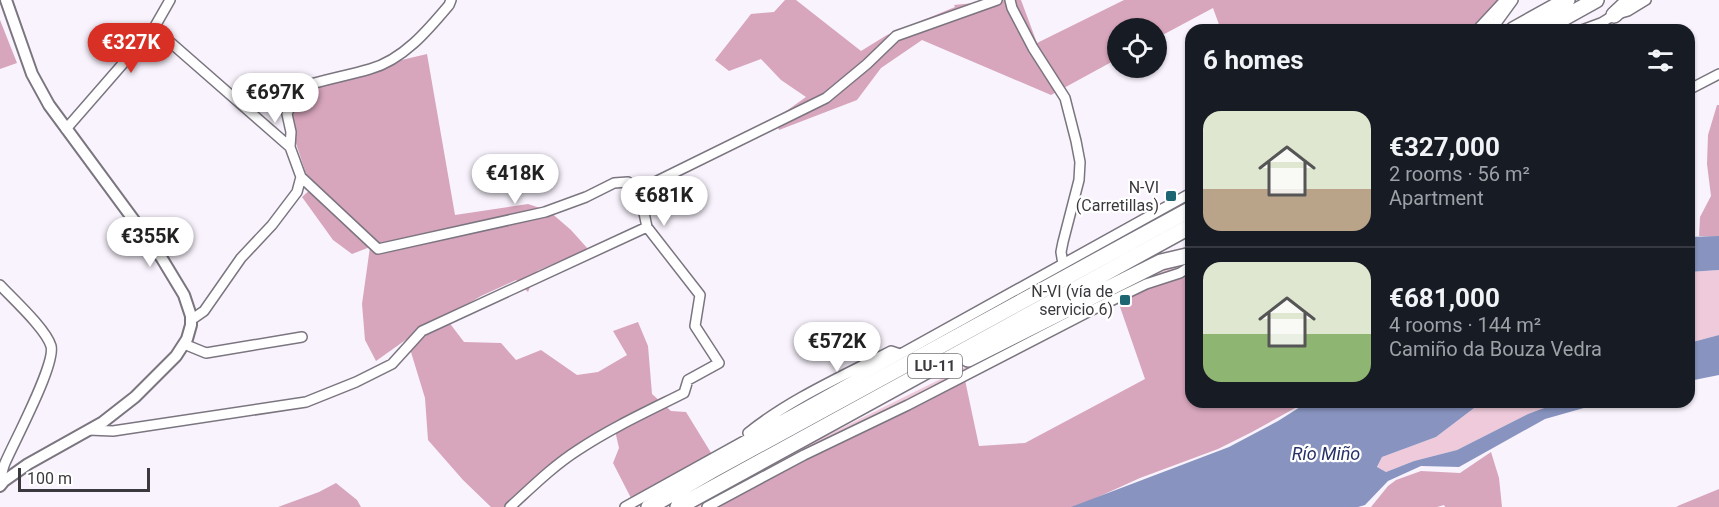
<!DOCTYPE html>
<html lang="en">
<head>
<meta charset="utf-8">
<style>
  body { margin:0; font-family:Roboto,sans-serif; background:#20242c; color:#f1f3f6; height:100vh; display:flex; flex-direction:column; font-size:22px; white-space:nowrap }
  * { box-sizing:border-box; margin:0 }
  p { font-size:20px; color:#9ea1a6 }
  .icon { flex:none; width:33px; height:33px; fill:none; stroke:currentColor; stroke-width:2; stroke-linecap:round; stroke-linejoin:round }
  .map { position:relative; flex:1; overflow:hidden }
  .drawer { position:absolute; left:1185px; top:24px; width:510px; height:384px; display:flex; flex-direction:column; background:#171b24; border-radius:18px; box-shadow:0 2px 4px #0004 }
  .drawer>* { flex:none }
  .buttons { position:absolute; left:1107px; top:18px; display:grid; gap:12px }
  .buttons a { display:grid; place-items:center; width:60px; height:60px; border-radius:50%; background:#171b24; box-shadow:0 2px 4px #0004; font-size:30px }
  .scale { position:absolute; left:18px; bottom:15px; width:132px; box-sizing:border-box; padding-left:6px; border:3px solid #3c393e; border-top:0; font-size:16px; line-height:21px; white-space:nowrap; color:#3c393e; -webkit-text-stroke:4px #fff; paint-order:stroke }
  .price { position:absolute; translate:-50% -51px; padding:0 14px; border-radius:21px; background:#fff; color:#222; font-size:20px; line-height:39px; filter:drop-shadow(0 2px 3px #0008) }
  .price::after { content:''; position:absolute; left:50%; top:36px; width:18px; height:14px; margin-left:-9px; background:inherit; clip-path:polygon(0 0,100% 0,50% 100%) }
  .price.on { background:#d93025; color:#fff }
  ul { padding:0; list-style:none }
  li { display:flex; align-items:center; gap:18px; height:150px; padding:0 18px }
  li+li { border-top:2px solid #363941 }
  li span { display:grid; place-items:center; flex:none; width:168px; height:120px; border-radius:18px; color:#555 }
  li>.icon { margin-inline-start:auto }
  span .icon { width:72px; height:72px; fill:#fffc; stroke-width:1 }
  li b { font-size:26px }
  h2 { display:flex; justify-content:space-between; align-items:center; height:72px; padding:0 18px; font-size:26px }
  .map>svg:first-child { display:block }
  .green { fill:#efcada }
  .forest { fill:#d7a5bc }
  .water { fill:#8894bf }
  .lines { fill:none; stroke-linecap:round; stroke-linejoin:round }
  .minor-casing { stroke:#7b7580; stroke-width:12 }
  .tertiary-casing { stroke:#7b7580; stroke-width:14 }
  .trunk-casing { stroke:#7b7580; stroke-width:18 }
  .minor { stroke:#fff; stroke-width:9 }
  .tertiary { stroke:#fff; stroke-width:10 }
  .trunk { stroke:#fff; stroke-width:15 }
  .poi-dot { fill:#1e6574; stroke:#fff; stroke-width:2 }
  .labels { text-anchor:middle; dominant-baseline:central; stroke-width:4.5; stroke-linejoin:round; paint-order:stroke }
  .shield { fill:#fff; stroke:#767478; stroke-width:1.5 }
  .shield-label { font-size:15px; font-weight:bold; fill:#3c393e }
  .poi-label { font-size:16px; fill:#3c393e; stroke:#fff; text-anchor:end }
  .water-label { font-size:18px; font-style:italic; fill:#273167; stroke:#fff }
</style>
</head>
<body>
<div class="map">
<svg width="1719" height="507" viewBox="0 0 1719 507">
  <rect width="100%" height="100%" fill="#f9f3fd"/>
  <path class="green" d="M1188 263 1108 298 1027 338 939 386 781 462 699 507H694L791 453 1048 326 1158 268Z
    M1719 270V335L1689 343V272Z
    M1482 402H1560L1528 414 1457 450 1414 461 1386 472 1377 468 1382 457 1436 437Z"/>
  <path class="forest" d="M785 0H796L861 51 887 35 955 7 954 5 984 2 981 0H1021L1037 43 1124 0H1498L1477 22 1467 30H1221L1213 8 1157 38 1156 28H1118L1117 59 1051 95 922 40 881 68 857 100 779 130 775 119 806 97 781 80 761 59 729 71 715 60 751 14 774 12Z
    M0 20 17 63 0 69Z
    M427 54 455 215 528 204 549 211 571 230 588 249 537 271 528 292 516 280 481 296 445 317 464 342 501 343 516 360 541 350 577 375 598 372 627 355 613 331 638 322 648 346 652 394 671 411 686 412 713 456 632 500 613 463 619 448 614 426 508 507H491L463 480 428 440 425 398 407 339 376 361 365 340 362 304 370 247 352 254 333 240 302 197 313 187 307 177 293 134 292 103 308 82Z
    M1717 105H1719V237L1699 236 1700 217 1711 196 1707 164 1708 135Z
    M1191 273V402H1306L1252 432 1218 449 1140 478 1076 507H712L790 465 922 404 965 380 979 446 1025 443 1145 379 1119 304 1139 292Z
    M1491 452 1499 478 1502 507H1445L1444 505 1437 507H1371L1388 486 1396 480 1421 471 1460 473Z
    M336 483 357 500 361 507H278L319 492Z
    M1719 489V507H1676L1680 505Z"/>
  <path class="water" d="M1719 236V270L1689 272V237Z
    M1719 335V375L1689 381V343Z
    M1308 402H1482L1436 437 1382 457 1377 467 1386 472 1414 461 1457 450 1528 414 1560 402H1605L1545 419 1459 467 1421 466 1388 481 1365 505 1358 507H1071L1229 447 1278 421Z"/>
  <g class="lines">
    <defs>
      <path id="minor" d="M1010 0 1012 8 1033 48 1065 98 1076 141 1080 162 1079 180 1063 242 1061 252 1063 264
        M154 28 290 147
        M1477 30 1505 0
        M1487 30 1497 22 1513 0
        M1582 30 1601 23 1614 15 1628 11 1646 0
        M1692 88 1719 74
        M66 129 154 28 170 0
        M301 177 378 249 545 212 586 197 614 183 628 182 639 190
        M0 285C13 299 46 329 51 346 56 364 14 442 5 463 2 470 1 478 0 485
        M191 320 204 311 241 258 272 225 297 192 301 177 290 147 291 132 287 114 298 88C322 80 346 76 370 69 403 60 428 30 449 5L451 0
        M184 344 206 353 302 337
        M89 430 113 431 306 402 356 382 392 364 422 331 647 227
        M748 433C790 399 843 376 891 351L900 354
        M510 507C532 487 553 466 578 450 611 428 648 411 684 393L688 380 719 363 695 326 700 295 647 227 639 190 826 98 867 64 896 36 997 0
        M625 507 1191 193
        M707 507 804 455 908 405 1092 310 1146 284 1180 273 1191 266"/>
      <path id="tertiary" d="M0 486 4 481 28 464 103 422 135 397 176 356 187 339 191 325V316L184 295 161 257 49 105 32 74 6 0"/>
      <path id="trunk" d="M1614 15 1630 0
        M1513 30 1567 0
        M1542 30 1596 0
        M968 359 1161 262 1191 255
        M649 507 711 471 1191 209
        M678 507 1191 226"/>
    </defs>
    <use href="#minor" class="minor-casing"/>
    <use href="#tertiary" class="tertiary-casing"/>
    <use href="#trunk" class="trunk-casing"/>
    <use href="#minor" class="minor"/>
    <use href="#tertiary" class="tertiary"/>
    <use href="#trunk" class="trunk"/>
  </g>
  <g class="poi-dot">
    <rect x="1165" y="190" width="12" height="12" rx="3"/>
    <rect x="1119" y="294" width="12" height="12" rx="3"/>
  </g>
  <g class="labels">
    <rect class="shield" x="908" y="354" width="54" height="24" rx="4.5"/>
    <g class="shield-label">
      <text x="935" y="366">LU-11</text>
    </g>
    <g class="poi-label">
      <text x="1159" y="187">N-VI<tspan x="1159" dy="18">(Carretillas)</tspan></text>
      <text x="1113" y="291">N-VI (vía de<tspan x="1113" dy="18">servicio 6)</tspan></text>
    </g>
    <g class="water-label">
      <text x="1326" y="453">Río Miño</text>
    </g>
  </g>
</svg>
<div class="buttons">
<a><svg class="icon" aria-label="locate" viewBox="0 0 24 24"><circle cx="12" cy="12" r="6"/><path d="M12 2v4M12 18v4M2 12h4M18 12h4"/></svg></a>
</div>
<div class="scale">100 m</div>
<b class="price on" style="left:131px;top:74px">€327K</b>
<b class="price" style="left:275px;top:124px">€697K</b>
<b class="price" style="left:515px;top:205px">€418K</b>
<b class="price" style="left:664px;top:227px">€681K</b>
<b class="price" style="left:150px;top:268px">€355K</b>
<b class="price" style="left:837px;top:373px">€572K</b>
<section class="drawer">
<h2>6 homes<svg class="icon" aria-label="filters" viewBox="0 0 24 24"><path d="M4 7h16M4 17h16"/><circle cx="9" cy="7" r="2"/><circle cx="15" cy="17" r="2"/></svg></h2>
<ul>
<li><span style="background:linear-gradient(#dfe7d0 65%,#b9a48a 0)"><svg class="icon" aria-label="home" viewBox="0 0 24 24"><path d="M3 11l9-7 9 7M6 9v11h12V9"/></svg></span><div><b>€327,000</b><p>2 rooms · 56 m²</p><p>Apartment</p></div></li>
<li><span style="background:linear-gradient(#dfe7d0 60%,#8fb573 0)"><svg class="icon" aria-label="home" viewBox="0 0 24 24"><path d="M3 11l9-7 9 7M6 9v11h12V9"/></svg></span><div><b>€681,000</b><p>4 rooms · 144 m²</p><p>Camiño da Bouza Vedra</p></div></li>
</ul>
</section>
</div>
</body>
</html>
